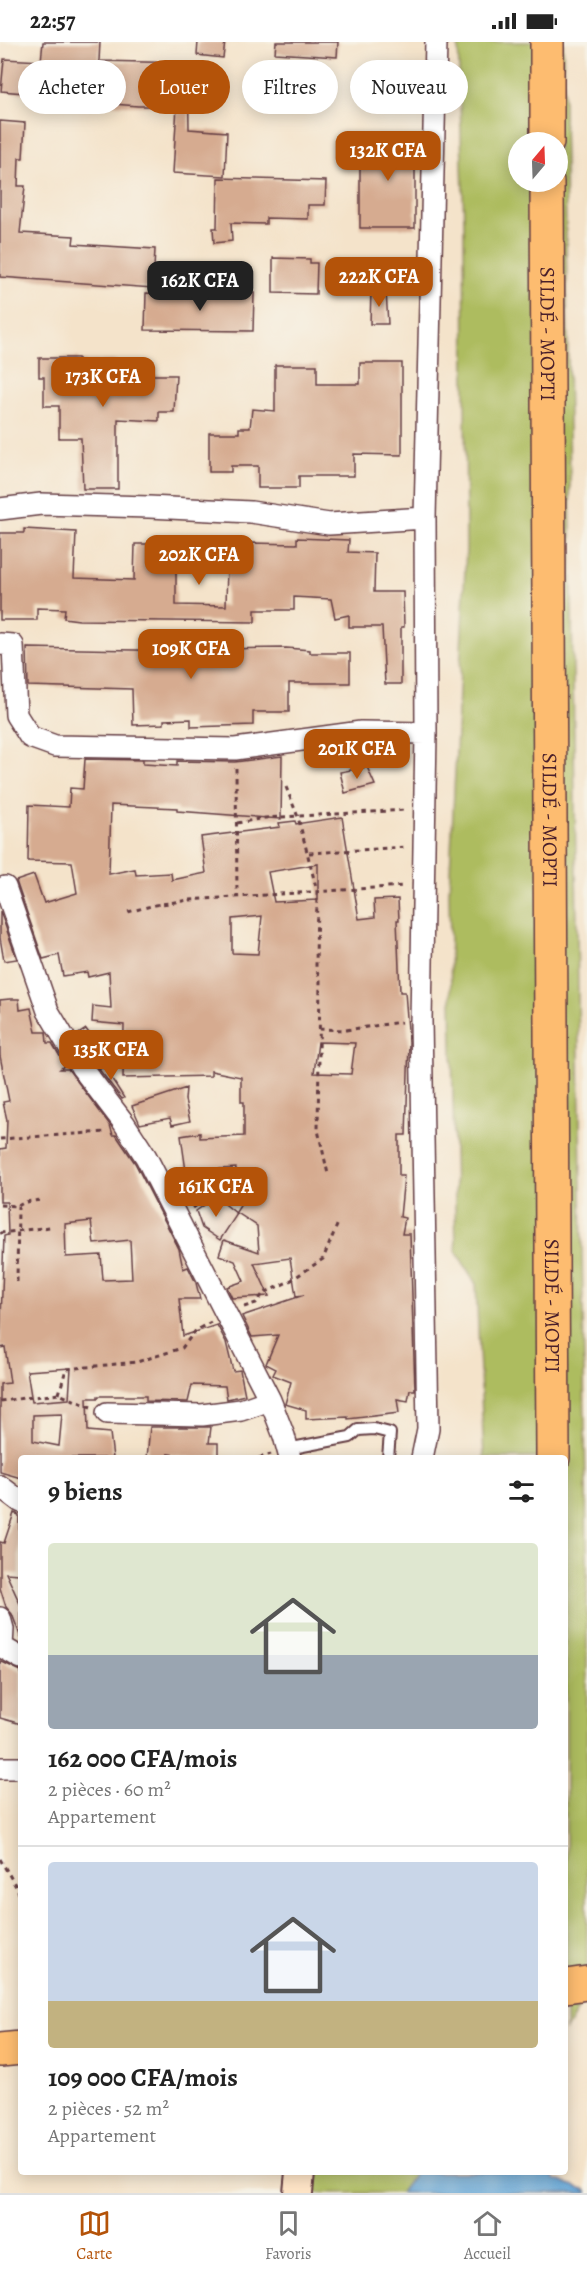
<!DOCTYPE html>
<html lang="fr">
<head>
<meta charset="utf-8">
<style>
  body { margin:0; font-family:Alegreya,serif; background:#f6f6f6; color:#222; height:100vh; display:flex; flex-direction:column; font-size:22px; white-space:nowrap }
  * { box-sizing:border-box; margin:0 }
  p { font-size:20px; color:#767676 }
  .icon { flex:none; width:33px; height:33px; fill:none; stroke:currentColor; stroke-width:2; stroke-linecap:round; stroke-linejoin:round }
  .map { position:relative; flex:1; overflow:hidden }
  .drawer { position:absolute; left:18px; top:1413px; width:550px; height:720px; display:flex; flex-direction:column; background:#fff; border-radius:6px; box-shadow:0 3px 15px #0003 }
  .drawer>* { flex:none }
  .top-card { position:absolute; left:18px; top:18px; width:552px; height:54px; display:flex; gap:12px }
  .needle { width:39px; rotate:19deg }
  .fabs { position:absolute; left:508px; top:90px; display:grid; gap:12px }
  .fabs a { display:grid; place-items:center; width:60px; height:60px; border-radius:50%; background:#fff; box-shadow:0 3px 15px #0003; font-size:30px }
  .price { position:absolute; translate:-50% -51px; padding:0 14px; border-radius:12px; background:#b45309; color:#fff; font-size:20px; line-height:39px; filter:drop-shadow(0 2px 3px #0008) }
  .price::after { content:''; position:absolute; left:50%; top:36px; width:18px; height:14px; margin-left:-9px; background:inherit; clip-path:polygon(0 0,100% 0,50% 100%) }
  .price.on { background:#222; color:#fff }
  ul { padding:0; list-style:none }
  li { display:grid; align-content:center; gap:12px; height:318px; padding:0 30px }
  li+li { border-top:2px solid #e0e0e0 }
  li span { display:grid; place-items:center; height:186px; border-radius:6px; color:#555 }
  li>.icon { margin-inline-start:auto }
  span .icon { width:108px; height:108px; fill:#fffc; stroke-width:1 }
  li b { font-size:26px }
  h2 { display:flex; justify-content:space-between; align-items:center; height:72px; padding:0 30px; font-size:26px }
  .chip { padding:0 21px; border-radius:27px; background:#fff; box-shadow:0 3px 15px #0003; font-size:21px; line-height:54px }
  .chip.on { background:#b45309; color:#fff }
  .status { display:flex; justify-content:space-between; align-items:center; height:42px; padding:0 30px; background:#fff; direction:ltr }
  .status svg { height:16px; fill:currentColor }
  .tabs { display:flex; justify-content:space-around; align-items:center; height:84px; border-top:2px solid #e0e0e0; background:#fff; font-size:16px; color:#767676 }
  .tabs a { display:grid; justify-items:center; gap:3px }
  .tabs .on { color:#b45309 }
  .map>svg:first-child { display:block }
  .green { fill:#adbc5f; stroke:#7c6e45; stroke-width:1.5; fill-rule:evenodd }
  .water { fill:#62a4d6; stroke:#566280; stroke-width:1.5 }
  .building { fill:#d6ab90; fill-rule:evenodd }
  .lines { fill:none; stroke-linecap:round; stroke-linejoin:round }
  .lane-casing { stroke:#643c43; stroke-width:14 }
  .street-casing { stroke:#643c43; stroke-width:24 }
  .secondary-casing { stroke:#643c43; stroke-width:32 }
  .primary-casing { stroke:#643c43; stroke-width:36 }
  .path { stroke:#643c43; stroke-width:3; stroke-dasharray:4.5 4.5; stroke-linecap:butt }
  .lane { stroke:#fff; stroke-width:10 }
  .street { stroke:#fff; stroke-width:21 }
  .secondary { stroke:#fee4c6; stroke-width:28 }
  .primary { stroke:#fdbc70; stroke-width:33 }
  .labels { text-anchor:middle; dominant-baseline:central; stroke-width:4.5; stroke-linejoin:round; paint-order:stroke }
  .street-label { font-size:21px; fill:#4a1f2b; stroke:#f7f3e8 }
</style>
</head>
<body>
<div class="status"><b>22:57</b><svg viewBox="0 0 49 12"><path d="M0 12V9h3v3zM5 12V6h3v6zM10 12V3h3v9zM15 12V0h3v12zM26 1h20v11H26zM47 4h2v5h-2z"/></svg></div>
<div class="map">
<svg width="587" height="2151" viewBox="0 0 587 2151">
  <rect width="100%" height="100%" fill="#f7f3e8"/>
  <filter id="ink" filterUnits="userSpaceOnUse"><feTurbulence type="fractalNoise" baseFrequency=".0167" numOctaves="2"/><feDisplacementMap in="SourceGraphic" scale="12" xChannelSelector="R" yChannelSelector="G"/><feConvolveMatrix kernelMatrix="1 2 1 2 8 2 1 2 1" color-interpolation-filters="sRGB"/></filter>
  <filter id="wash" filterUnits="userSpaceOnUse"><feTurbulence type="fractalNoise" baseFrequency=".008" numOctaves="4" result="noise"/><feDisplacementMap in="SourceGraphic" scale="24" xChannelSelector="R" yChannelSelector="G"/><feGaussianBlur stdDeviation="1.35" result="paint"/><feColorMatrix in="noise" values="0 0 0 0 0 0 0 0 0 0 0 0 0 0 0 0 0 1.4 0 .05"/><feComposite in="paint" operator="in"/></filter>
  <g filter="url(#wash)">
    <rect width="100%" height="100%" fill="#f4e3ca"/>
    <path class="green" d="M458 0H563L587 1518V1953L566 1988V1416H484L476 1242 456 1209 449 851 466 507 464 181ZM519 100H558V140H519Z
      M314 2130H415L400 2151H310Z"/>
    <path class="water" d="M415 2130H552L554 2137 587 2148V2151H400Z"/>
    <g id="blocks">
      <path class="building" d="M43 0H100L99 19 188 21 189 87 227 90 225 134 173 131 177 64H138L101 61V59L48 57V53L1 49 4 17 41 19Z
        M198 0H225L223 16 197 13Z
        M276 0H338L337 15 275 11Z
        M0 79 25 81 23 116H19L18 144H25L20 191 74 194 73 202 155 207 153 246 0 235Z
        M360 95H415V186H360Z
        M218 136 326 139 325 163H308V177L266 176V182L231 181 232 199 214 201 213 186H217Z
        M273 216 310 217V221H317L316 252 273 251Z
        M371 249H386L388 282H370Z
        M210 250 254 251 253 289 145 288 146 251 210 253Z
        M39 316H78V320L117 319V321L145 323 144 333H176L174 370H159V379L118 377V447H83L81 396H59V364H44V335H39Z
        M360 321H402V413L354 412V434H299V446H258V424H231V430H209V391H239V386H250L252 367 275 369V323H317V342H360Z
        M24 487 76 490 74 536 134 538 135 502H181V527H176V563L226 564 227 522 250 524V501L297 502V496L349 498 348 510 375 511 374 550H403L404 585H401V642H385L382 585H349V573L335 576 331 557 294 555V568H255V580L79 578 64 576 65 567 37 566V578H0V491H24Z
        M27 606 186 609V612H223V607L286 606 310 608V611H350V641H289V670H253V683L191 685V677L164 678V682L133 683 132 647 28 644Z
        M282 714 281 777 177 769V766L111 763 109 832 135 827 136 833 171 831 172 838 206 831 201 795 280 785 279 781 295 779 296 782 342 775 359 877 375 875 374 858 398 857 399 878H397L400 950H405L409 1000 406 1093H399V1134H404L400 1175 405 1176 402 1192H410L415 1348H410L408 1359 397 1357 399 1371 348 1377V1375L306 1377V1368L285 1362 291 1340 273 1333 276 1327 266 1322 278 1293 252 1295 242 1274 304 1253 296 1254 290 1216 254 1221 269 1254 232 1256 227 1245 244 1239 235 1219 219 1213 224 1198 259 1210 257 1184 236 1170 245 1156 248 1131 236 1130V1126L186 1129 181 1094 200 1091V1096L244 1094V1060H241V1035L211 1029V1034L123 1036 124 983 92 980 93 964 111 966 109 930 88 935 87 930 63 934 59 913 43 917 16 839 34 833 44 861 77 851 72 820 28 819 29 763 69 765 70 746 83 747 85 717 143 718V722L177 724V719L235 720ZM318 822V858L274 860 268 830ZM262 874 258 912 232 911V877ZM318 1000 355 1001 351 1032 314 1031Z
        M367 725 375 743 345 751 340 730Z
        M0 869 17 917 4 919 0 896Z
        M10 957H19L20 968 31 966 36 990H46L47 1001H52L65 1023 60 1027H68L110 1083 113 1093H116L135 1121 179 1207 183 1227 188 1225 196 1241 200 1257H179L183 1294 217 1283 226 1300 233 1329 240 1328 245 1353 227 1357 225 1344 192 1343 188 1360 146 1359V1354H98V1356H87L88 1389 110 1391 113 1416H21V1436L0 1430V1342L10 1341 5 1305 0 1306 4 1194 8 1193 7 1160H0V1107L6 1106 7 1078 3 1060 9 1059 0 1014V958ZM91 1179 94 1202 130 1198 132 1237 103 1238 101 1213 66 1215 65 1182ZM71 1326 69 1357 32 1360 27 1329ZM62 1372 59 1404 33 1399V1373Z
        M86 987 97 1003 87 1010 77 993Z
        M98 1026H105L124 1056 122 1057Z
        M186 1046 185 1058 190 1079 172 1083 170 1076 140 1082 132 1064Z
        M216 1155 237 1172 220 1198 202 1186 196 1169Z
        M150 1385H211L209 1401H218V1416H195L168 1412 169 1416H147Z
        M14 1471 19 1473V1532L6 1531 21 1564V1596L12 1572 6 1565 0 1546V1500L4 1501Z
        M0 1619 21 1629V1682L0 1676Z"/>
    </g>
  </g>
  <g filter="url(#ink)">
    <use href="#blocks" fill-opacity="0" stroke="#643c43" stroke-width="1.5"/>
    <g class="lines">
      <defs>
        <path id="lane" d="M287 1407 350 1395 358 1388 374 1387 390 1391 388 1416"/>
        <path id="street" d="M0 467 41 462 149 465 251 470 329 482 425 476
          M0 602 13 603 16 673 30 695 55 704 235 707 361 690 426 691
          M5 845 48 969 82 1026 124 1081 146 1115 270 1358 284 1394 290 1416
          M107 1371 202 1373 241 1368 270 1358
          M422 1416 428 1387 421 979 426 691 425 476 436 0
          M0 1444 21 1460
          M0 1576 3 1587 2 1605 21 1616
          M0 1726H21"/>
        <path id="secondary" d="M298 2151 300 2130"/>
        <g id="primary">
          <path d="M547 0V100"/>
          <path id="s1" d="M547 140 553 1416"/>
          <path d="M566 1944 587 1941"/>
          <path d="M0 2008 21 2006"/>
        </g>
      </defs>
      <use href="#lane" class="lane-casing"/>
      <use href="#street" class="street-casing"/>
      <use href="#secondary" class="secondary-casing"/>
      <use href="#primary" class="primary-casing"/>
      <path class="path" d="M236 726 237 856
        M286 745 298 775 317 849 316 925 320 938 318 1088 328 1132
        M237 781 265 776 405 768
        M309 811 407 805
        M128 870 155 863 189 858 404 844
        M319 987 346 988 401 980
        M0 1097 106 1090
        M0 1163 18 1164 25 1160 41 1158
        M193 1166 223 1144 239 1139 258 1145
        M0 1191 50 1185
        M17 1240 18 1164
        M244 1265 256 1261 264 1251 290 1239 323 1217 338 1181
        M59 1352 66 1327 137 1320 182 1306 196 1288 211 1280
        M0 1359 59 1352 91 1365
        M259 1416 271 1412
        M0 1817 18 1848 21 1861"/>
      <use href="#lane" class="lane"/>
      <use href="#street" class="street"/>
      <use href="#secondary" class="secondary"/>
      <use href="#primary" class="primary"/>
    </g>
  </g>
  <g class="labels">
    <g class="street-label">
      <text stroke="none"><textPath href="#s1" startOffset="152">SILDÉ - MOPTI</textPath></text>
      <text stroke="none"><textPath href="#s1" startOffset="638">SILDÉ - MOPTI</textPath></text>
      <text stroke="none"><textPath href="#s1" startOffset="1124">SILDÉ - MOPTI</textPath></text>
    </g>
  </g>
</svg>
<div class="fabs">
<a><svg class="needle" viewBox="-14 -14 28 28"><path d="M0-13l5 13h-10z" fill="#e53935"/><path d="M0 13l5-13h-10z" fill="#767676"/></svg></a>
</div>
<b class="price" style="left:388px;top:140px">132K CFA</b>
<b class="price" style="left:379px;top:266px">222K CFA</b>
<b class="price on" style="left:200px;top:270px">162K CFA</b>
<b class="price" style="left:103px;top:366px">173K CFA</b>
<b class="price" style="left:199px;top:544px">202K CFA</b>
<b class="price" style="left:191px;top:638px">109K CFA</b>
<b class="price" style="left:357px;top:738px">201K CFA</b>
<b class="price" style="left:111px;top:1039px">135K CFA</b>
<b class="price" style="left:216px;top:1176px">161K CFA</b>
<div class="top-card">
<a class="chip">Acheter</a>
<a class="chip on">Louer</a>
<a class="chip">Filtres</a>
<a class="chip">Nouveau</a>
</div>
<section class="drawer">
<h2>9 biens<svg class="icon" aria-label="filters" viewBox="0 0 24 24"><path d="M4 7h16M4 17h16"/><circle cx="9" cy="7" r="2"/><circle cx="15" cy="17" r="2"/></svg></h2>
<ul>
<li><span style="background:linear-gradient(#dfe7d0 60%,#9aa5b1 0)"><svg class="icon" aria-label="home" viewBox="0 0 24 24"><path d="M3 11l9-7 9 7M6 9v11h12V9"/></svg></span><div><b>162 000 CFA/mois</b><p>2 pièces · 60 m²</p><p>Appartement</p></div></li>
<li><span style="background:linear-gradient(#c9d6e8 75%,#c2b280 0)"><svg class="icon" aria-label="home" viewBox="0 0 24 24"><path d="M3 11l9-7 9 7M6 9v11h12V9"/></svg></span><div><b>109 000 CFA/mois</b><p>2 pièces · 52 m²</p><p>Appartement</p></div></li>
</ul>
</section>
</div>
<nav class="tabs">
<a class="on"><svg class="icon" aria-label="map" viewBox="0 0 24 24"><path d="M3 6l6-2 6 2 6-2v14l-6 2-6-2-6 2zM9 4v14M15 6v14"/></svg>Carte</a>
<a><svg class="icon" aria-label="saved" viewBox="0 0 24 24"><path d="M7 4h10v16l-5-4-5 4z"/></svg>Favoris</a>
<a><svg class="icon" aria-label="home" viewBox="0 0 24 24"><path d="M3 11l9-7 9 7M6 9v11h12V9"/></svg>Accueil</a>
</nav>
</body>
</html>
